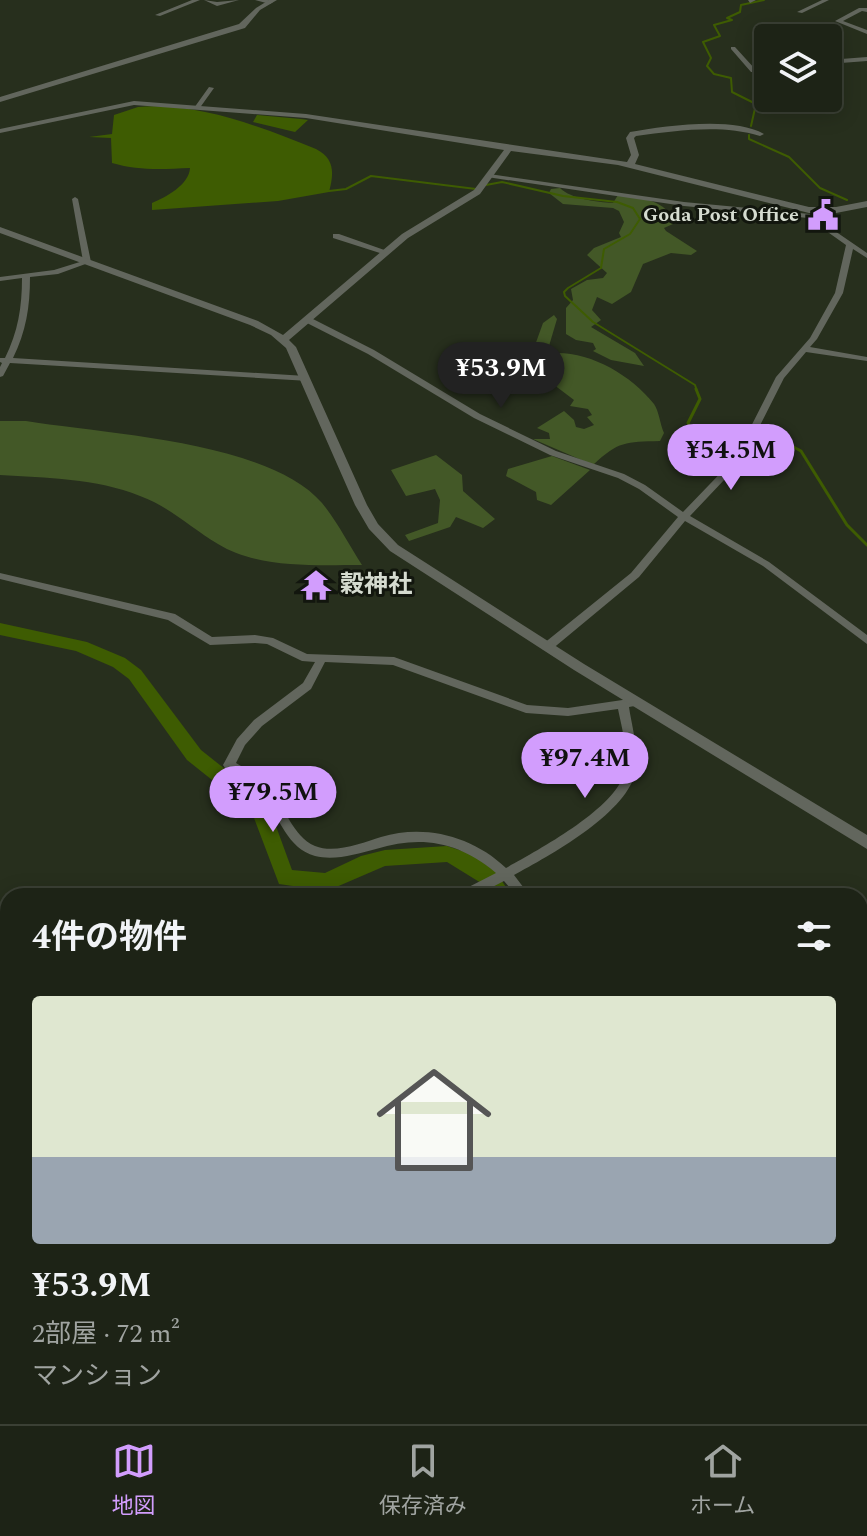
<!DOCTYPE html>
<html lang="ja">
<head>
<meta charset="utf-8">
<style>
  body { margin:0; font-family:Spectral,"Noto Sans JP",serif; background:#2a2f23; color:#f1f3f6; height:100vh; display:flex; flex-direction:column; font-size:30px; white-space:nowrap }
  * { box-sizing:border-box; margin:0 }
  p { font-size:26px; color:#a0a4a1 }
  .icon { flex:none; width:44px; height:44px; fill:none; stroke:currentColor; stroke-width:2; stroke-linecap:round; stroke-linejoin:round }
  .map { position:relative; flex:1; overflow:hidden }
  .panel { position:absolute; left:0px; top:888px; width:868px; height:536px; display:flex; flex-direction:column; background:#1d2316; border-radius:24px 24px 0 0; box-shadow:0 4px 20px #0003,0 0 0 2px #3b4035 }
  .panel>* { flex:none }
  .buttons { position:absolute; left:754px; top:24px; display:grid; gap:16px }
  .buttons a { display:grid; place-items:center; width:88px; height:88px; border-radius:8px; background:#1d2316; box-shadow:0 4px 20px #0003,0 0 0 2px #3b4035; font-size:40px }
  .price { position:absolute; translate:-50% -68px; padding:0 18px; border-radius:28px; background:#d29dfd; color:#111; font-size:26px; line-height:52px; filter:drop-shadow(0 2px 4px #0008) }
  .price::after { content:''; position:absolute; left:50%; top:48px; width:24px; height:18px; margin-left:-12px; background:inherit; clip-path:polygon(0 0,100% 0,50% 100%) }
  .price.active { background:#222; color:#fff }
  ul { padding:0; list-style:none }
  li { display:grid; align-content:center; gap:16px; height:424px; padding:0 32px }
  li+li { border-top:2px solid #3b4035 }
  li span { display:grid; place-items:center; height:248px; border-radius:8px; color:#555 }
  li>.icon { margin-inline-start:auto }
  span .icon { width:144px; height:144px; fill:#fffc; stroke-width:1 }
  li b { font-size:34px }
  h2 { display:flex; justify-content:space-between; align-items:center; height:96px; padding:0 32px; font-size:34px }
  .tab-bar { display:flex; justify-content:space-around; align-items:center; height:112px; border-top:2px solid #3b4035; background:#1d2316; font-size:22px; color:#a0a4a1 }
  .tab-bar a { display:grid; justify-items:center; gap:4px }
  .tab-bar .active { color:#d29dfd }
  .map>svg:first-child { display:block }
  .green { fill:#435827 }
  .water { fill:#3e5c02 }
  .lines { fill:none; stroke-linecap:round; stroke-linejoin:round }
  .stream-far1 { stroke:#3e5c02; stroke-width:2 }
  .stream { stroke:#3e5c02; stroke-width:3 }
  .river { fill:#3e5c02; fill-rule:evenodd }
  .minor { fill:#62665d; fill-rule:evenodd }
  .tertiary { fill:#62665d; fill-rule:evenodd }
  .labels { text-anchor:middle; dominant-baseline:central; stroke-width:6; stroke-linejoin:round; paint-order:stroke }
  .far-poi-label { font-size:20px; font-weight:bold; fill:#d5dbd0; stroke:#12160e; text-anchor:end }
  .poi-label { font-size:24px; font-weight:bold; fill:#d5dbd0; stroke:#12160e; text-anchor:start }
</style>
</head>
<body>
<div class="map">
<svg width="867" height="1424" viewBox="0 0 867 1424">
  <rect width="100%" height="100%" fill="#272f1d"/>
  <path class="green" d="M560 188C571 199 597 202 613 203L618 195C639 198 669 199 673 224L664 228 666 231 697 251 691 255 671 253 643 264 631 292 612 304 597 297 592 310 601 320 591 327 635 353 644 366 611 360 593 351 596 349 593 343 576 340 566 334V308L573 300 571 289 587 280 603 278 607 273 587 255 594 248 621 237 619 233 624 222 619 211 613 208 563 204 549 193 551 189Z
    M554 315 557 319 549 346 555 353C591 352 631 375 654 404 659 411 660 424 664 433L660 441C625 442 619 441 593 465L533 439H550L549 433 537 428 564 411 574 420 576 427 584 429 594 425 587 417 592 415 588 409 570 406 574 400 541 375H527L515 368 534 348 543 323Z
    M0 421H26C105 434 269 441 322 503 337 521 349 545 362 565 316 565 259 569 218 544 191 528 170 507 140 496 96 478 46 478 0 475Z
    M436 455 462 475 463 491 495 519 483 528 456 517 450 527 409 541 405 535 438 523 440 500 435 489 406 496 391 470Z
    M552 456 590 470 551 505 537 500 536 492 506 476 508 469Z
    M860 1015 867 1024V1280L860 1271Z"/>
  <path class="water" d="M138 107C198 102 262 127 316 149 335 159 334 173 329 192L278 201 152 210V203C166 197 189 185 190 168 163 169 139 171 112 163L111 138 89 137 112 134 114 115Z
    M257 115 301 119 308 120 295 132 253 122Z"/>
  <g class="lines">
    <path class="stream-far1" d="M751 126 756 104 732 92 731 78 714 74 707 66 711 58 703 42 720 36 714 25 732 20 727 18 740 12 741 5 764 0
      M749 135V139L789 157 820 188 847 200
      M486 185 502 182 563 196 617 202 633 208 640 219 630 234 604 249 601 268 568 288 564 292 565 296 593 322 695 385 697 391
      M329 191 346 189 371 176 476 189"/>
    <path class="stream" d="M696 389 700 399 688 423 695 434 705 439 788 444 801 451 847 525 867 545"/>
    <path class="river" d="M0 623 87 642 125 658 141 670 201 750 259 796 273 818 292 870 325 873 361 856 385 850 447 846 471 854 495 871 512 896H490L481 883 447 862 385 866 327 891 279 884 254 818 246 807 187 760 129 679 113 667 76 651 0 635Z
      M860 989 867 992V1019L860 1016Z
      M860 1393 867 1394V1420L852 1416H860Z
      M746 1416H784L780 1424H742Z"/>
    <path class="minor" d="M192 0H200L160 16 155 15Z
      M204 0 217 2 239 0 217 6Z
      M255 0H268L273 2 270 4Z
      M748 0H756L750 3Z
      M822 0H829L802 13 797 12Z
      M859 8H867V12L862 11 843 21 867 30V34L835 21Z
      M731 47H735L755 69H768V73L751 72 731 49Z
      M867 57V61L828 64V60Z
      M209 87 214 88 199 109H195L194 108Z
      M489 174 684 202 810 214 867 253V258L853 249 843 293 817 339 810 347 867 357V361L806 352 784 378 742 461 690 516 769 562 867 635V644L763 566 685 521 639 577 551 650H543L542 647 543 644 631 573 678 517 639 489 618 478 550 455 474 418 368 354 305 322V318H311L374 350 480 414 556 451 624 474 645 485 683 512 735 458 776 377 810 338 835 293 846 245 808 218 684 206 487 177 486 176Z
      M75 197 78 199 91 262 58 274 30 277C30 307 26 332 13 358L306 376 309 377V381L10 363 3 376 0 377V367L2 363 0 362V358H5C18 332 22 307 22 278L0 281V277L54 270 83 261 72 199Z
      M333 234H339L390 252 383 254 333 238Z
      M0 573 175 614 212 637 255 635 273 638 307 654 394 657 527 705 568 708 636 698 640 699 641 702 640 705 629 707C632 728 640 753 635 774 624 815 549 856 514 875L530 896H517L504 881 475 896H457L459 892 496 873C459 842 422 835 376 849 356 854 335 861 315 856 287 848 280 818 264 798 254 785 239 776 225 768L223 765 237 739 254 720 303 683 315 662 302 661 267 644 255 643 210 645 168 620 0 579ZM325 662 393 665 526 713 568 716 618 709C622 729 630 756 623 777 609 812 538 850 506 868 472 836 425 824 381 837 362 843 335 854 315 846 292 836 285 806 270 789 261 778 248 770 236 763L245 745 262 726 311 689Z
      M768 887 806 891 810 892 812 896H712L714 892 718 891Z
      M860 902 867 904V915L860 913Z
      M0 919 8 923V935L0 931Z
      M8 1240C8 1251 11 1264 0 1269 0 1258 0 1245 8 1240Z
      M0 1310 8 1314V1330L0 1326Z
      M860 1329H867V1345H860Z
      M189 1416H216L221 1418 223 1424H196L191 1422Z
      M453 1416H469L467 1424H451Z"/>
    <path class="tertiary" d="M269 0H277L260 10 245 28 0 102V97L239 24 256 8Z
      M134 101 306 114 627 162 631 155 626 138 630 132C665 126 733 116 764 134L760 136C720 124 677 131 636 136L634 138 639 155 635 164 809 207H836L867 201V207L836 213H809L618 165 511 151 480 194 408 238 289 340 296 347 367 505 378 524 398 545 584 664 867 835V849L574 670 390 551 369 529 355 505 286 348 271 335 250 325 0 233V227L258 321 283 335 402 234 474 190 504 150 306 118 134 105 0 133V129Z"/>
  </g>
  <defs>
    <symbol id="civic-bare" viewBox="-9 -9 18 18"><path d="M-.6-6.5H3V-4.5H.6V-3L4-1V1h2V6H-6V1h2V-1L-.6-3ZM-1.2 2.5V6h2.4V2.5Z" fill="#d29dfd" stroke="#12160e" stroke-width="2.5" paint-order="stroke"/></symbol>
    <symbol id="temple-bare" viewBox="-9 -9 18 18"><path d="M0-6L5-2H3V0L6.5 2.5H4V6H1.5V3h-3V6H-4V2.5H-6.5L-3 0V-2H-5Z" fill="#d29dfd" stroke="#12160e" stroke-width="2.5" paint-order="stroke"/></symbol>
  </defs>
  <g fill-rule="evenodd">
    <use href="#civic-bare" x="801" y="193" width="44" height="44"/>
    <use href="#temple-bare" x="294" y="563" width="44" height="44"/>
  </g>
  <g class="labels">
    <g class="far-poi-label">
      <text x="799" y="215">Goda Post Office</text>
    </g>
    <g class="poi-label">
      <text x="340" y="585">穀神社</text>
    </g>
  </g>
</svg>
<div class="buttons">
<a><svg class="icon" aria-label="layers" viewBox="0 0 24 24"><path d="M12 4l9 5-9 5-9-5zM3 14l9 5 9-5"/></svg></a>
</div>
<b class="price active" style="left:501px;top:410px">¥53.9M</b>
<b class="price" style="left:731px;top:492px">¥54.5M</b>
<b class="price" style="left:585px;top:800px">¥97.4M</b>
<b class="price" style="left:273px;top:834px">¥79.5M</b>
<section class="panel">
<h2>4件の物件<svg class="icon" aria-label="filters" viewBox="0 0 24 24"><path d="M4 7h16M4 17h16"/><circle cx="9" cy="7" r="2"/><circle cx="15" cy="17" r="2"/></svg></h2>
<ul>
<li><span style="background:linear-gradient(#dfe7d0 65%,#9aa5b1 0)"><svg class="icon" aria-label="home" viewBox="0 0 24 24"><path d="M3 11l9-7 9 7M6 9v11h12V9"/></svg></span><div><b>¥53.9M</b><p>2部屋 · 72 m²</p><p>マンション</p></div></li>
</ul>
</section>
</div>
<nav class="tab-bar">
<a class="active"><svg class="icon" aria-label="map" viewBox="0 0 24 24"><path d="M3 6l6-2 6 2 6-2v14l-6 2-6-2-6 2zM9 4v14M15 6v14"/></svg>地図</a>
<a><svg class="icon" aria-label="saved" viewBox="0 0 24 24"><path d="M7 4h10v16l-5-4-5 4z"/></svg>保存済み</a>
<a><svg class="icon" aria-label="home" viewBox="0 0 24 24"><path d="M3 11l9-7 9 7M6 9v11h12V9"/></svg>ホーム</a>
</nav>
</body>
</html>
